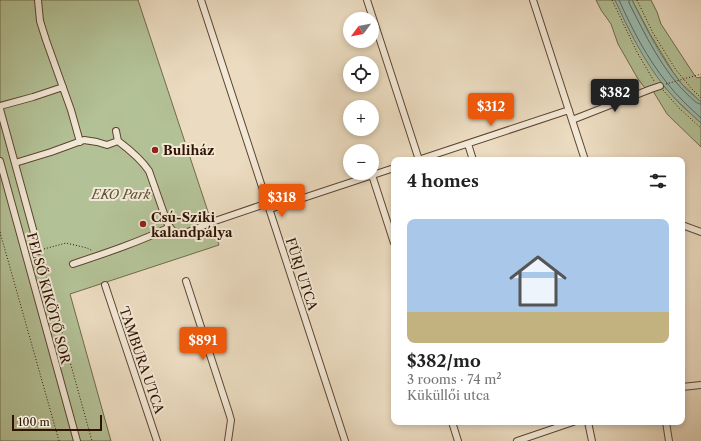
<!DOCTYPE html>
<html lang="en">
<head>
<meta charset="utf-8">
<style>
  body { margin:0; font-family:"Libre Caslon Text",serif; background:#f2f2f2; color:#222; height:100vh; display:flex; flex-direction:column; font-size:15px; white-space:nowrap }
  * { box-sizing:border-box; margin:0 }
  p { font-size:13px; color:#767676 }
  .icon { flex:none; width:22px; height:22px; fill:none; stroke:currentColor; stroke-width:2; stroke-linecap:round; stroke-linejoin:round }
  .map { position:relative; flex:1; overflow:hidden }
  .side { position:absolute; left:391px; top:157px; width:294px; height:268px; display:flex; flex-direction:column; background:#fff; border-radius:8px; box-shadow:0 2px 6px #0003 }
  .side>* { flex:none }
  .needle { width:26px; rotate:238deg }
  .controls { position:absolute; left:343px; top:12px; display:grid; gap:8px }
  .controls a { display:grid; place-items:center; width:36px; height:36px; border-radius:50%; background:#fff; box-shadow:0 2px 6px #0003; font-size:20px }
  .scale { position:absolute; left:12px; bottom:10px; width:90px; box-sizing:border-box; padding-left:4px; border:2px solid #2f1200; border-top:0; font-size:11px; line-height:14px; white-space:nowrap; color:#2f1200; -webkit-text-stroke:3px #f2e8d6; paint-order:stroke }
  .price { position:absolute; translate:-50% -34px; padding:0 9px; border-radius:4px; background:#ea580c; color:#fff; font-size:13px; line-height:26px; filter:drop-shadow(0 1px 2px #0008) }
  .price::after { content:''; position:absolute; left:50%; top:24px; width:12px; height:9px; margin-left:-6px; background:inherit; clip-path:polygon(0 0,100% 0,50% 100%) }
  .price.current { background:#222; color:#fff }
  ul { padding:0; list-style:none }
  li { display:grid; align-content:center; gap:8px; height:212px; padding:0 16px }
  li span { display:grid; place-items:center; height:124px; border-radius:8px; color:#555 }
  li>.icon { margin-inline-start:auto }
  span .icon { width:72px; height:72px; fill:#fffc; stroke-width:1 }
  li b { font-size:17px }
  h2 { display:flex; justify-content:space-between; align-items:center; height:48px; padding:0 16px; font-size:17px }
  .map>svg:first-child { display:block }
  .green { fill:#b3c196; stroke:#716a4b }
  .water { fill:#99bbaf; stroke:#6f7769 }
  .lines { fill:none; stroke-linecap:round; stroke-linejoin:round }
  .shore { stroke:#646658; stroke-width:1 }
  .minor-casing { stroke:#5e4430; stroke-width:8 }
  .path { stroke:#2f1200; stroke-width:1; stroke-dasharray:1 2; stroke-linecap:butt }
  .minor { stroke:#f2e8d6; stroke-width:6 }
  .poi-dot { fill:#8f2418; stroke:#f2e8d6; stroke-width:1.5 }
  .labels { text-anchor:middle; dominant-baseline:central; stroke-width:4; stroke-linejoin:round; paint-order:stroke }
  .poi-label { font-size:13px; font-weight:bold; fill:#2f1200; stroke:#f2e8d6; text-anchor:start }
  .park-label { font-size:13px; font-style:italic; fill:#5d4f34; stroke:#f2e8d6 }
  .street-label { font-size:13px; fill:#2f1200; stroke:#f2e8d6 }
</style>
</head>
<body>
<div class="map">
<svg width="701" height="441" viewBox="0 0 701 441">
  <rect width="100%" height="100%" fill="#ebdbc0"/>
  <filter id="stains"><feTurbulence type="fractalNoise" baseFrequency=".005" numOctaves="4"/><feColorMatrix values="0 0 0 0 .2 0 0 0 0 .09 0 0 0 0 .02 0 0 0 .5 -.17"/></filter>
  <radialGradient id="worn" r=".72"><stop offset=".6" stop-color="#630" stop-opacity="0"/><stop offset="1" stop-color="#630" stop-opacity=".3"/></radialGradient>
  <path class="green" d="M0 0H138L219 245 70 294 111 441H0Z
    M596 0H615L619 8 663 85 681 105 701 123V147L667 114 653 91 649 87 645 88 638 79 618 44 611 24 601 10Z
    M632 0H651L657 12 661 24 695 76 697 78 701 77V102L681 83 673 72 650 34Z"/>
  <path class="water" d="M615 0H632C646 28 661 58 681 83 686 90 694 95 701 102V123C688 111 675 100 664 86 644 61 628 29 615 0Z"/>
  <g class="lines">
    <path class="shore" d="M619 0C632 29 647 58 667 83 677 96 689 107 701 118
      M629 0V3C645 34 663 72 689 96 693 99 696 104 701 104"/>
    <defs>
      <path id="minor" d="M38 0 40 21 46 40 71 110 80 142
        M201 0 345 441
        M367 0 419 160
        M533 0 585 160
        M0 106 33 97 63 87
        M0 109 39 251
        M572 120 651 89 660 86
        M116 131 118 141C130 150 141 159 149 171L168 225 173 231 180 233 188 232 212 222 268 203
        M468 144 473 160
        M418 160 569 110
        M0 161 77 441
        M15 163 51 152 84 140 97 142 107 145 118 141
        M372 175 394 243
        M270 209 394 168
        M682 225 701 232
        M73 264C106 253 139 242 170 227
        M186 281 229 413 231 420 228 441
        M105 285 157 441
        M682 387 701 385
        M452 422 458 441
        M588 422 592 441
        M666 422 669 441
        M517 441 573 422"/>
    </defs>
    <use href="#minor" class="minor-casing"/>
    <path class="path" d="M612 0 637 52 654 81
      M637 0 653 33 676 70 692 89 701 98
      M666 84 701 74
      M663 90 679 108 701 128
      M0 232 59 441
      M44 249 66 243 87 248 93 251
      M41 257 92 441"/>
    <use href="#minor" class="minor"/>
  </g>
  <g class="poi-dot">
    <circle cx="155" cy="150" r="4"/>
    <circle cx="143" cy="224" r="4"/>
  </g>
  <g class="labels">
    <g class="poi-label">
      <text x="163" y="150">Buliház</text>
      <text x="151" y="217">Csú-Sziki<tspan x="151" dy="15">kalandpálya</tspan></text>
    </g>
    <g class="park-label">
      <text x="121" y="194">EKO Park</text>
    </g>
    <g class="street-label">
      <text transform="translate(302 274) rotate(72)">FÜRJ UTCA</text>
      <text transform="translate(49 298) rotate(75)">FELSŐ KIKÖTŐ SOR</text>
      <text transform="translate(142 360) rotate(71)">TAMBURA UTCA</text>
    </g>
  </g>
  <rect width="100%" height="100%" filter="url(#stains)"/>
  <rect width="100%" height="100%" fill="url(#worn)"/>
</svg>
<div class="controls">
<a><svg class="needle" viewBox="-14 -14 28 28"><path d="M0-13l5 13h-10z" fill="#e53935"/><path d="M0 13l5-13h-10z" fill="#767676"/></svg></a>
<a><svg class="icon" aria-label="locate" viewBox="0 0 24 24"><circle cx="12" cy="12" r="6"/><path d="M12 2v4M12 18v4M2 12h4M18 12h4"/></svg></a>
<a>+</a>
<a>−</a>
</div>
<div class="scale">100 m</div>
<b class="price current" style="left:615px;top:113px">$382</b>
<b class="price" style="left:491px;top:127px">$312</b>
<b class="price" style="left:282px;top:218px">$318</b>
<b class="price" style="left:203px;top:361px">$891</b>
<section class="side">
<h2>4 homes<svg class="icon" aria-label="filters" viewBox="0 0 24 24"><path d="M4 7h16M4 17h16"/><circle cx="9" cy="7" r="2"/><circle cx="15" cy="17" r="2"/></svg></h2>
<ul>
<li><span style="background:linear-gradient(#a9c7e8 75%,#c2b280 0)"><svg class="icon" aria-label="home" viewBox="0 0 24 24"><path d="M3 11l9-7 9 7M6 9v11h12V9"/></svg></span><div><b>$382/mo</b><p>3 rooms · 74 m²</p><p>Küküllői utca</p></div></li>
</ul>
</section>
</div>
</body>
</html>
